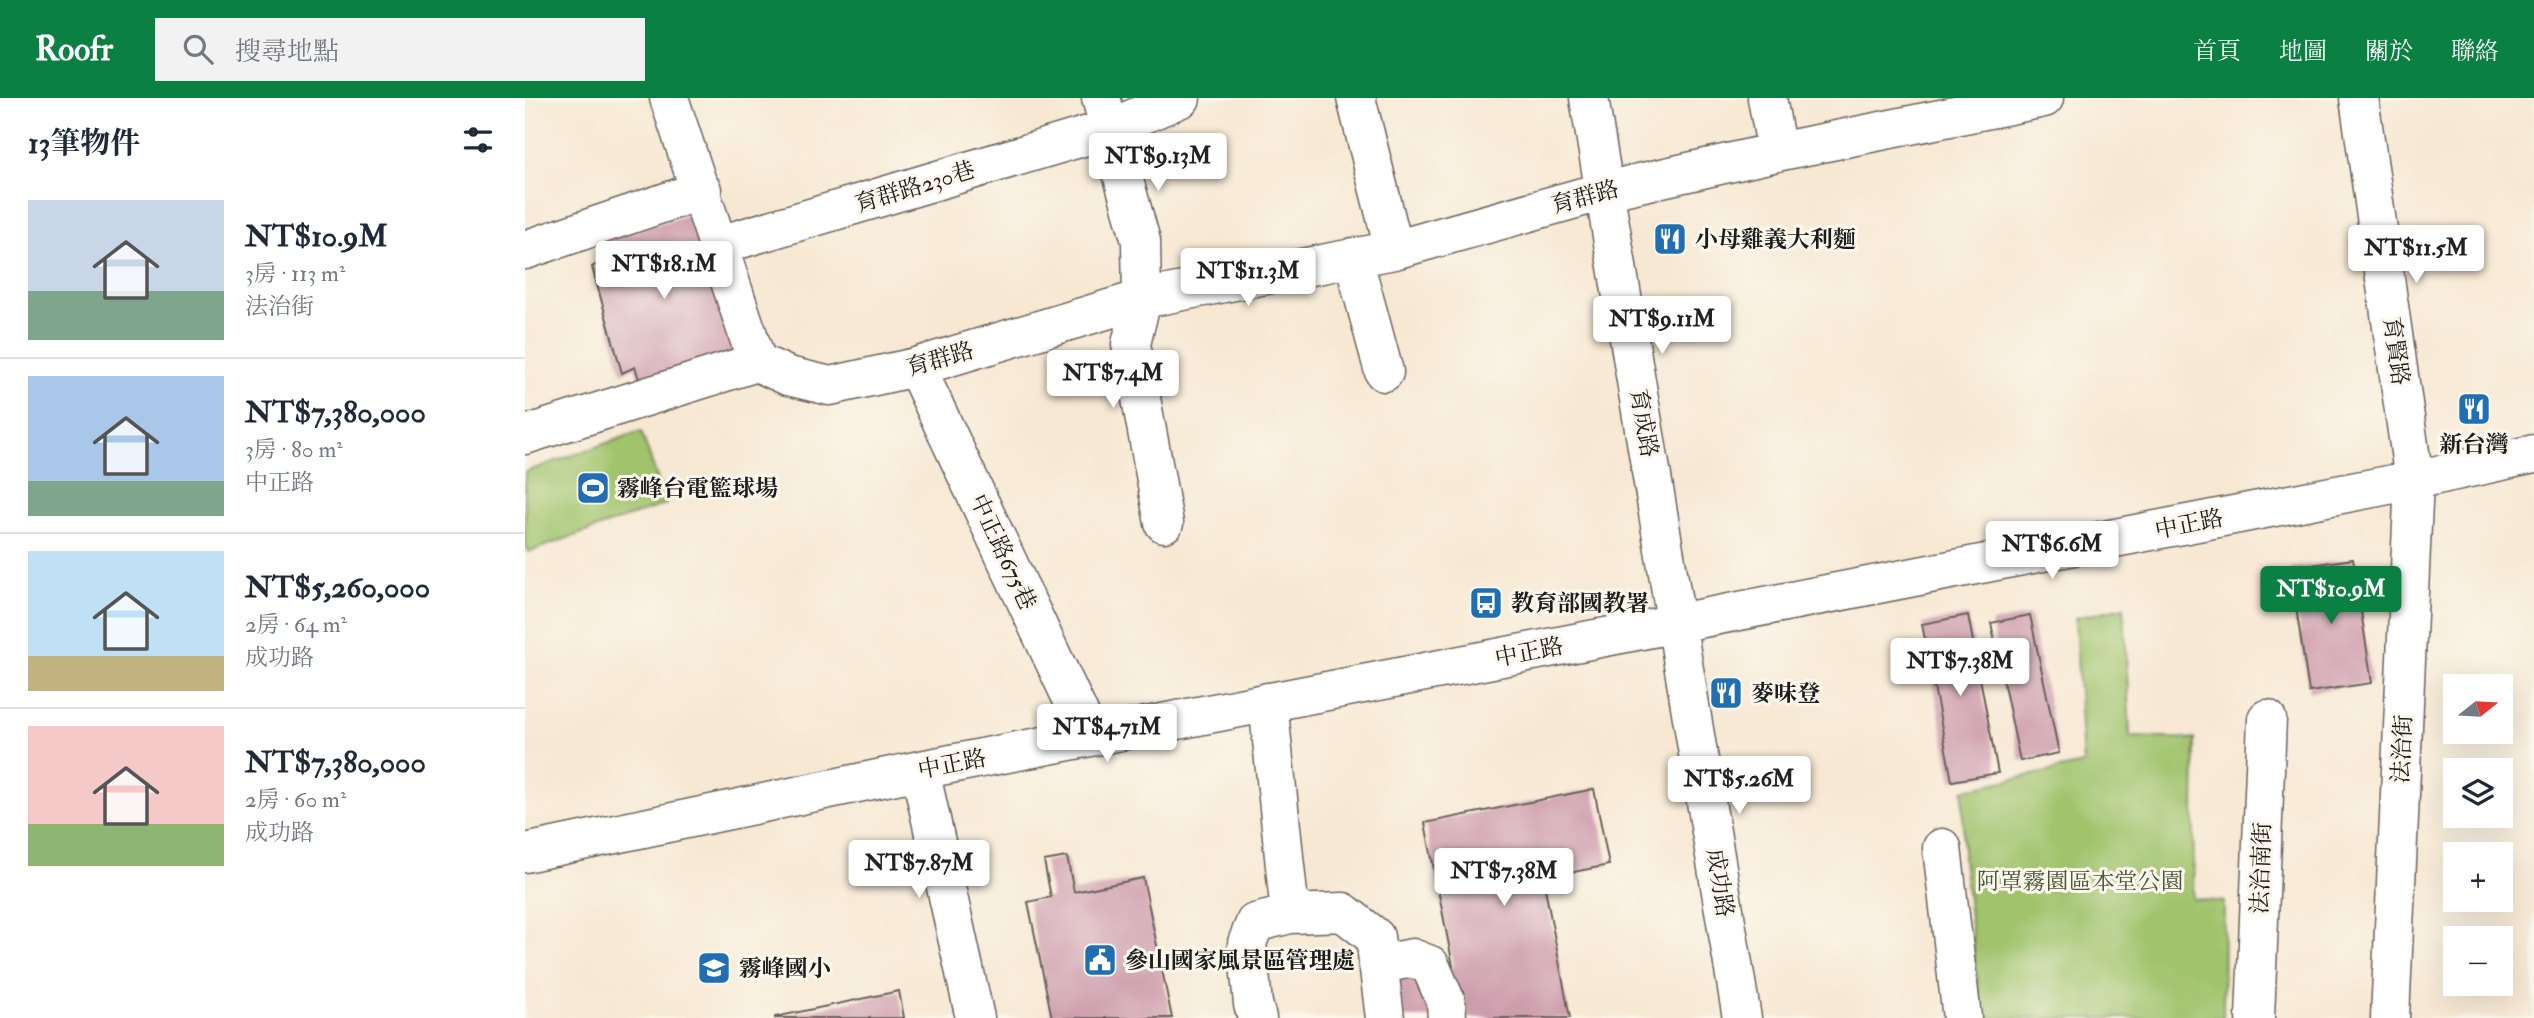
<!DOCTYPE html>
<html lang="zh-TW">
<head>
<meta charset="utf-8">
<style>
  body { margin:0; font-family:"IM FELL Double Pica","Noto Serif TC",serif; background:#f2f2f3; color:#1f2937; height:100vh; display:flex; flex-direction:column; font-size:26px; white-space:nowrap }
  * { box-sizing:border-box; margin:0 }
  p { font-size:23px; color:#747a83 }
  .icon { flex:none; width:38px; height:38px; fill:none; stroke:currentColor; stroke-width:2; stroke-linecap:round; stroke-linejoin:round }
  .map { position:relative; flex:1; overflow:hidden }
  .sheet { display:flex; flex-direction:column; background:#fff; width:525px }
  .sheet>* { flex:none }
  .needle { width:46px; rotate:72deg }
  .buttons { position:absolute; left:1918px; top:576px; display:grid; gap:14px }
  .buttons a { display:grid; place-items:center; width:70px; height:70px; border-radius:0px; background:#fff; box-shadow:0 7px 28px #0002; font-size:35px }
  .price { position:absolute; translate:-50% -60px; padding:0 16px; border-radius:7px; background:#fff; color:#222; font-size:23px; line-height:46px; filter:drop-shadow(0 2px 4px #0008) }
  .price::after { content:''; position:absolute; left:50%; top:42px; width:21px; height:16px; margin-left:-10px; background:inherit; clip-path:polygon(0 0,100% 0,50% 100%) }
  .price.active { background:#0b8043; color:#fff }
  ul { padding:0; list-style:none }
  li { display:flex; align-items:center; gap:21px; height:175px; padding:0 28px }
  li+li { border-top:2px solid #e0e1e3 }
  li span { display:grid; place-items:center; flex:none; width:196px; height:140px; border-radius:0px; color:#555 }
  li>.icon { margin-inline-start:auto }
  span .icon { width:84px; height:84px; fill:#fffc; stroke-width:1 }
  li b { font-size:30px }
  h2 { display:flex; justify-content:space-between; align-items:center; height:84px; padding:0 28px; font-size:30px }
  header { display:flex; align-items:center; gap:42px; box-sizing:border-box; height:98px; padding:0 35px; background:#0b8043; color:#fff }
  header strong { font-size:33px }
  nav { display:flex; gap:38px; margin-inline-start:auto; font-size:24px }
  .search { width:490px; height:63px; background:#f2f2f3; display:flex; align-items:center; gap:18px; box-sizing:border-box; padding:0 24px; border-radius:0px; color:#747a83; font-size:26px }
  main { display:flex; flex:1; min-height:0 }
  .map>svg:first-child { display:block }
  .green { fill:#a0c36c; stroke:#5e7044; stroke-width:2 }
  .building { fill:#ce9dad }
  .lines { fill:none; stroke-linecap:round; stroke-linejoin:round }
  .minor-casing { stroke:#69635c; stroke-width:41 }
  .minor { stroke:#fff; stroke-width:38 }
  .labels { text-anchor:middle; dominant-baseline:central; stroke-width:6; stroke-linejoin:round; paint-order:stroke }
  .street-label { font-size:23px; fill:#1c1c1c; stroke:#fbf7ec }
  .poi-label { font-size:23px; font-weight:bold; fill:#1c1c1c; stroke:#fbf7ec; text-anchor:start }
  .park-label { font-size:23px; fill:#4a5638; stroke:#fbf7ec }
</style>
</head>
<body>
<header>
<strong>Roofr</strong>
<div class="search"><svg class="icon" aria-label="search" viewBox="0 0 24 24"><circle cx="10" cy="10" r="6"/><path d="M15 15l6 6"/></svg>搜尋地點</div>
<nav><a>首頁</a><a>地圖</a><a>關於</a><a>聯絡</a></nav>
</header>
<main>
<section class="sheet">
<h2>13筆物件<svg class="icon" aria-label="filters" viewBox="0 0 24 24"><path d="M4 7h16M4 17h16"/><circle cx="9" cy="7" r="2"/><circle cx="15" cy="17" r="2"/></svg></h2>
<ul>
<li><span style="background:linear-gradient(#c9d6e8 65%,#7fa58c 0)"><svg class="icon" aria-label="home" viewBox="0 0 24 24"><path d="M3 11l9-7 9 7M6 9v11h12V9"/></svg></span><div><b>NT$10.9M</b><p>3房 · 113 m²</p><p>法治街</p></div></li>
<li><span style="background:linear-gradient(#a9c7e8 75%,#7fa58c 0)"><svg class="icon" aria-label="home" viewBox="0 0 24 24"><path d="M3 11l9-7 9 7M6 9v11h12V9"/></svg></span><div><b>NT$7,380,000</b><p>3房 · 80 m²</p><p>中正路</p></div></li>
<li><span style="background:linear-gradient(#bfe0f5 75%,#c2b280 0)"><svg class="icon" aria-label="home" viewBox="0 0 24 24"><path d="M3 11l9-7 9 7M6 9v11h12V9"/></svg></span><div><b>NT$5,260,000</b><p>2房 · 64 m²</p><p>成功路</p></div></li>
<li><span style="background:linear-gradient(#f6c9c9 70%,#8fb573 0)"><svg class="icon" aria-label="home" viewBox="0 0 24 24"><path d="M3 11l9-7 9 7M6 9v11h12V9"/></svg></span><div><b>NT$7,380,000</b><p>2房 · 60 m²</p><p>成功路</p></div></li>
</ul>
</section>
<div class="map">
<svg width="2009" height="920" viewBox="0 0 2009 920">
  <rect width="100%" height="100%" fill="#fbf7ec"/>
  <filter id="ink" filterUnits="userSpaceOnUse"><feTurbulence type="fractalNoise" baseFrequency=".0143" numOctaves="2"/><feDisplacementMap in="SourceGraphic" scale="14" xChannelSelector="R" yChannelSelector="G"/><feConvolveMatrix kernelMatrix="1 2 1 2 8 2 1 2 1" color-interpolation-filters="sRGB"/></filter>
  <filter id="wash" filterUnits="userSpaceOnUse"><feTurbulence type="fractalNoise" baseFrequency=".00686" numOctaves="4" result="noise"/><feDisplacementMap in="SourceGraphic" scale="28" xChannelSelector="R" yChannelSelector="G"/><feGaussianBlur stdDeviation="1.57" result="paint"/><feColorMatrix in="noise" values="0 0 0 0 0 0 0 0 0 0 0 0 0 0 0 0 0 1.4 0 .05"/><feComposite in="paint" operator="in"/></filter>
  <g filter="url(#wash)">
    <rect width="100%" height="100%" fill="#f7e8d3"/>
    <path class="green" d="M116 333 141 406 3 454 0 445V374Z
      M1599 509 1605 639 1670 641 1668 801 1699 804 1698 920H1457L1438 760V692L1558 666 1550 520Z"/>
    <g id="blocks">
      <path class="building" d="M169 115 216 253 117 290 110 269 97 275 67 169 79 162 73 144Z
        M1828 461 1847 585 1784 594 1765 470Z
        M1443 517 1473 675 1427 683 1397 526Z
        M1505 517 1534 655 1495 663 1466 525Z
        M1069 691 1084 767 1018 780 1045 920H879L871 880 928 868 900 725Z
        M542 759 549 794 618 780 647 920H527L503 804 526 799 519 763Z
        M374 893 379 920H250V919Z"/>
    </g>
  </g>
  <g filter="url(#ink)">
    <use href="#blocks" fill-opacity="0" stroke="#69635c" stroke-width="2"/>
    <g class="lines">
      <defs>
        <path id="minor" d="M144 0 232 264 263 278 305 288 391 269 617 201 869 152 1079 93 1252 54 1519 0
          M576 0 616 143 617 201 606 246 639 425
          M831 0 869 152
          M1064 0 1217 920
          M1242 0 1252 54
          M1834 0 1889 382 1865 920
          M195 147 584 31 656 0
          M0 152 177 92
          M828 159 859 274
          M391 269 565 639
          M0 337 232 264
          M395 672 450 920
          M1417 750 1437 920
          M0 755 395 672 1889 382 2009 356
          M765 816 818 814 850 839 860 920
          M853 867 887 860 905 867 921 904 922 920
          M732 920 728 906 722 845 730 825 765 816 743 604
          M1730 920 1742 621"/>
      </defs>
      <use href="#minor" class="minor-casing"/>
      <use href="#minor" class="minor"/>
    </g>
  </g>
  <defs>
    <symbol id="restaurant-square" viewBox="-11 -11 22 22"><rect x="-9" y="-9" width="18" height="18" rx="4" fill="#1f6fb2" stroke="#fbf7ec"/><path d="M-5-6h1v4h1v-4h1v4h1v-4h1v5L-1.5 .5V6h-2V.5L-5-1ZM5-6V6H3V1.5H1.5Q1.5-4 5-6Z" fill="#fff"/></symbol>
    <symbol id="stadium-square" viewBox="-11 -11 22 22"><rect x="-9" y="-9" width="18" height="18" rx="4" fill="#1f6fb2" stroke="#fbf7ec"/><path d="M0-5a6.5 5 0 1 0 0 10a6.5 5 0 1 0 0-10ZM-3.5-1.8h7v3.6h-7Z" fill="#fff"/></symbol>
    <symbol id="bus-square" viewBox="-11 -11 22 22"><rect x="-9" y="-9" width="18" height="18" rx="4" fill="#1f6fb2" stroke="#fbf7ec"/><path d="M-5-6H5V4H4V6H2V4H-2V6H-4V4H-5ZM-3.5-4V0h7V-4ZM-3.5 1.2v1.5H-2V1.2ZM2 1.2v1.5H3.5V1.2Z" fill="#fff"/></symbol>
    <symbol id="civic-square" viewBox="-11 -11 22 22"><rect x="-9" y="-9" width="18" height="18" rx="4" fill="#1f6fb2" stroke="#fbf7ec"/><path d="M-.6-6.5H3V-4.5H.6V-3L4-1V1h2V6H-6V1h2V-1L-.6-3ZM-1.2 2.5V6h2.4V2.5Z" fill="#fff"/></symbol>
    <symbol id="school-square" viewBox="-11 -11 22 22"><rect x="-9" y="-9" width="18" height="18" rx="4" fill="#1f6fb2" stroke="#fbf7ec"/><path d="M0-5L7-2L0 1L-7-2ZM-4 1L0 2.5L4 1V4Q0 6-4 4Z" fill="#fff"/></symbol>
  </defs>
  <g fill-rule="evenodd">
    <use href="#restaurant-square" x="1126" y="122" width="38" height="38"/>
    <use href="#restaurant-square" x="1930" y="292" width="38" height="38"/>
    <use href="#stadium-square" x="49" y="371" width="38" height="38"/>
    <use href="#bus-square" x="942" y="486" width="38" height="38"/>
    <use href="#restaurant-square" x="1182" y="576" width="38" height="38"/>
    <use href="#civic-square" x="556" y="843" width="38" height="38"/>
    <use href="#school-square" x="170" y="851" width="38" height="38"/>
  </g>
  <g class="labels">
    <g class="street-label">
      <text transform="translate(390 89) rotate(-17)">育群路230巷</text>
      <text transform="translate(1060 99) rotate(-15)">育群路</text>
      <text transform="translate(1871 253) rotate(82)">育賢路</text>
      <text transform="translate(415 261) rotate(-16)">育群路</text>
      <text transform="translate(1119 325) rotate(80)">育成路</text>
      <text transform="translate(1664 426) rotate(-11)">中正路</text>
      <text transform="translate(478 454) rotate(65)">中正路675巷</text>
      <text transform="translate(1004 554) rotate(-11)">中正路</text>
      <text transform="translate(1877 651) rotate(-87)">法治街</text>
      <text transform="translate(427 666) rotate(-11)">中正路</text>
      <text transform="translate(1736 770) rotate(-88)">法治南街</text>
      <text transform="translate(1195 785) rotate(81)">成功路</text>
    </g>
    <g class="poi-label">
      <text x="1170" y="141">小母雞義大利麵</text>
      <text x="1949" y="346" text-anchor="middle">新台灣</text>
      <text x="92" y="390">霧峰台電籃球場</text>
      <text x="986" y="505">教育部國教署</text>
      <text x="1226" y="595">麥味登</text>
      <text x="600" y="862">參山國家風景區管理處</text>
      <text x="214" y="870">霧峰國小</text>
    </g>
    <g class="park-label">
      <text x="1555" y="783">阿罩霧園區本堂公園</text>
    </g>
  </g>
</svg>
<div class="buttons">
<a><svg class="needle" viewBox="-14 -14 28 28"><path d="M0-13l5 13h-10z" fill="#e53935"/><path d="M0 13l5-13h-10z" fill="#747a83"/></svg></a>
<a><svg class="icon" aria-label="layers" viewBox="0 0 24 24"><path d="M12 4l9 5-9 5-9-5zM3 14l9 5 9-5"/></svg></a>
<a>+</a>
<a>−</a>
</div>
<b class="price" style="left:633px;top:95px">NT$9.13M</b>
<b class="price" style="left:1891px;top:187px">NT$11.5M</b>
<b class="price" style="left:139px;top:203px">NT$18.1M</b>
<b class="price" style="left:723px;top:210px">NT$11.3M</b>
<b class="price" style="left:1137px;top:258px">NT$9.11M</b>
<b class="price" style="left:588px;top:312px">NT$7.4M</b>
<b class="price" style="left:1527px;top:483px">NT$6.6M</b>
<b class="price active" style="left:1806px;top:528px">NT$10.9M</b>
<b class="price" style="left:1435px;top:600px">NT$7.38M</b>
<b class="price" style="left:582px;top:666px">NT$4.71M</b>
<b class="price" style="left:1214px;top:718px">NT$5.26M</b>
<b class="price" style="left:394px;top:802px">NT$7.87M</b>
<b class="price" style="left:979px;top:810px">NT$7.38M</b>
</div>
</main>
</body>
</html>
